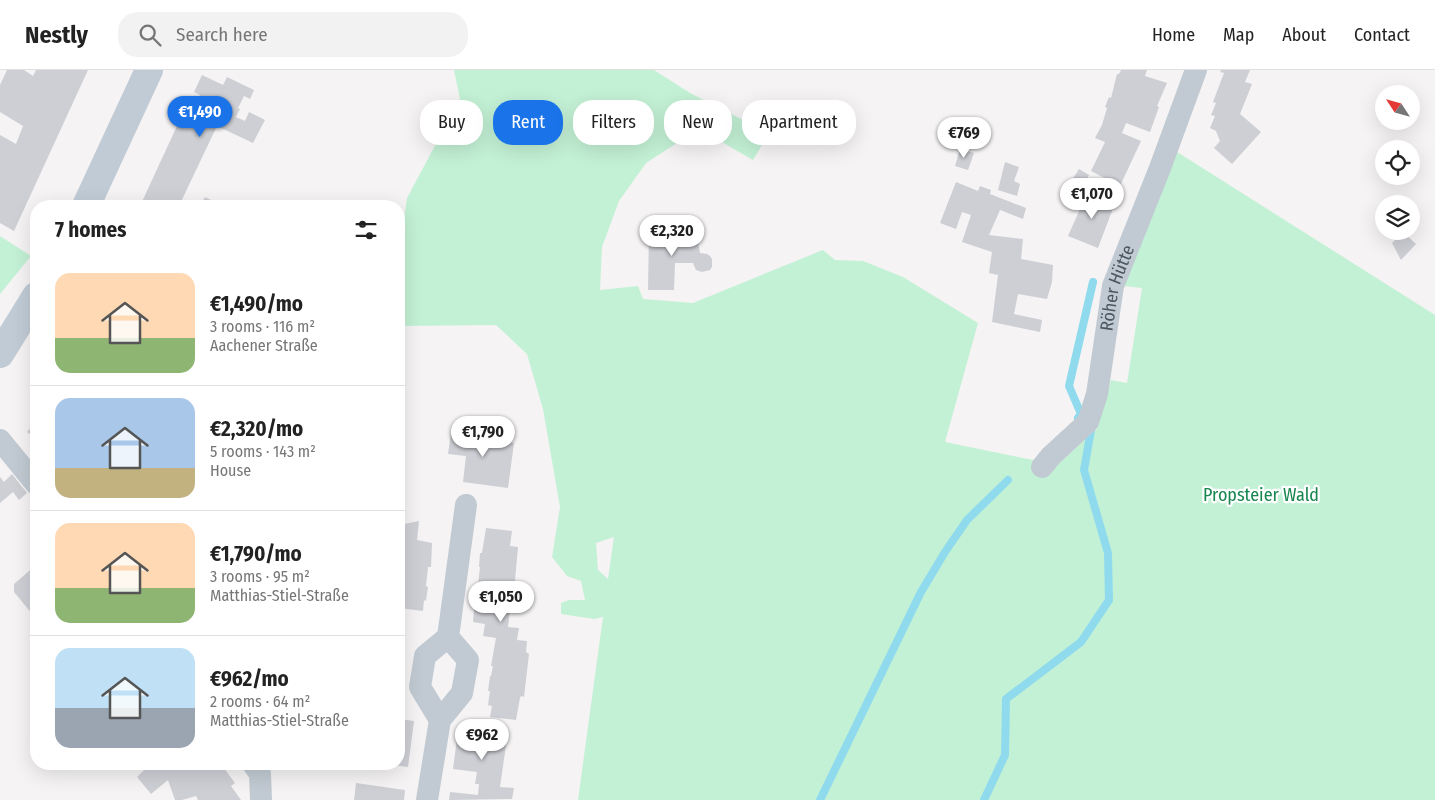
<!DOCTYPE html>
<html lang="en">
<head>
<meta charset="utf-8">
<style>
  body { margin:0; font-family:"Fira Sans Condensed",sans-serif; background:#f2f2f2; color:#222; height:100vh; display:flex; flex-direction:column; font-size:19px; white-space:nowrap }
  * { box-sizing:border-box; margin:0 }
  p { font-size:16px; color:#767676 }
  .icon { flex:none; width:28px; height:28px; fill:none; stroke:currentColor; stroke-width:2; stroke-linecap:round; stroke-linejoin:round }
  .map { position:relative; flex:1; overflow:hidden }
  .side { position:absolute; left:30px; top:130px; width:375px; height:570px; display:flex; flex-direction:column; background:#fff; border-radius:20px; box-shadow:0 5px 20px #0002 }
  .side>* { flex:none }
  .banner { position:absolute; left:420px; top:30px; width:475px; height:45px; display:flex; gap:10px }
  .needle { width:32px; rotate:306deg }
  .tools { position:absolute; left:1375px; top:15px; display:grid; gap:10px }
  .tools a { display:grid; place-items:center; width:45px; height:45px; border-radius:50%; background:#fff; box-shadow:0 5px 20px #0002; font-size:25px }
  .price { position:absolute; translate:-50% -42px; padding:0 11px; border-radius:18px; background:#fff; color:#222; font-size:16px; line-height:32px; filter:drop-shadow(0 1px 2px #0008) }
  .price::after { content:''; position:absolute; left:50%; top:30px; width:15px; height:11px; margin-left:-8px; background:inherit; clip-path:polygon(0 0,100% 0,50% 100%) }
  .price.selected { background:#1a73e8; color:#fff }
  ul { padding:0; list-style:none }
  li { display:flex; align-items:center; gap:15px; height:125px; padding:0 25px }
  li+li { border-top:1px solid #e0e0e0 }
  li span { display:grid; place-items:center; flex:none; width:140px; height:100px; border-radius:15px; color:#555 }
  li>.icon { margin-inline-start:auto }
  span .icon { width:60px; height:60px; fill:#fffc; stroke-width:1 }
  li b { font-size:21px }
  h2 { display:flex; justify-content:space-between; align-items:center; height:60px; padding:0 25px; font-size:21px }
  .tag { padding:0 18px; border-radius:20px; background:#fff; box-shadow:0 5px 20px #0002; font-size:18px; line-height:45px }
  .tag.selected { background:#1a73e8; color:#fff }
  header { display:flex; align-items:center; gap:30px; box-sizing:border-box; height:70px; padding:0 25px; background:#fff; border-bottom:1px solid #e0e0e0 }
  header strong { font-size:24px }
  nav { display:flex; gap:28px; margin-inline-start:auto; font-size:18px }
  .search { width:350px; height:45px; background:#f2f2f2; display:flex; align-items:center; gap:12px; box-sizing:border-box; padding:0 18px; border-radius:20px; color:#767676; font-size:19px }
  .map>svg:first-child { display:block }
  .green { fill:#c3f1d5; fill-rule:evenodd }
  .lines { fill:none; stroke-linecap:round; stroke-linejoin:round }
  .stream { stroke:#90daee; stroke-width:8 }
  .building { fill:#cdcfd5 }
  .minor { stroke:#c1cad2; stroke-width:22 }
  .secondary { stroke:#c1cbd6; stroke-width:28 }
  .labels { text-anchor:middle; dominant-baseline:central; stroke-width:4.5; stroke-linejoin:round; paint-order:stroke }
  .street-label { font-size:18px; fill:#4a5661; stroke:#fff }
  .park-label { font-size:18px; fill:#17864f; stroke:#fff }
</style>
</head>
<body>
<header>
<strong>Nestly</strong>
<div class="search"><svg class="icon" aria-label="search" viewBox="0 0 24 24"><circle cx="10" cy="10" r="6"/><path d="M15 15l6 6"/></svg>Search here</div>
<nav><a>Home</a><a>Map</a><a>About</a><a>Contact</a></nav>
</header>
<div class="map">
<svg width="1435" height="730" viewBox="0 0 1435 730">
  <rect width="100%" height="100%" fill="#f5f3f3"/>
  <path class="green" d="M454 0H654L690 23 769 63 753 90 703 61 677 73 646 93 619 131 602 177 600 220 638 216 643 229 693 233 823 180 835 190 863 191 903 207 978 253 945 372 1057 395 1097 359 1111 310 1127 313 1142 218 1123 216 1174 80 1435 245V730H578L603 547 594 549 561 544V533L569 530H585L581 511 567 506 552 487 560 437 543 339 527 284 496 255 399 256V185L407 128 460 29ZM614 467 608 509 598 500 596 473Z
    M0 166 31 186 0 224Z"/>
  <g class="lines">
    <path class="stream" d="M1078 348 1081 344 1069 316 1093 212
      M820 730 921 522 945 482 967 450 1008 410
      M984 730 1005 685 1006 629 1081 572 1109 530 1108 483 1084 400 1091 360"/>
  </g>
  <path class="building" d="M7 0H24L33 6 36 0H88L14 161 0 153V65L16 74 23 56 0 42V15Z
    M1121 0H1147L1145 6 1167 13 1157 36 1159 37 1150 62 1126 53 1122 63 1141 71 1120 116 1091 101 1105 72 1095 68 1102 55 1107 38 1105 37 1109 27 1111 28 1117 4H1119Z
    M1221 0H1250L1245 12 1252 14 1240 44 1261 62 1232 94 1214 78 1220 71 1216 61 1210 58 1215 46 1211 45 1216 33 1213 32 1224 3 1220 2Z
    M202 5 223 15 227 7 254 20 250 29 244 26 238 38 240 39 236 47 245 51 249 42 265 50 253 73 217 56 179 136H140L189 30 196 33 200 25 194 22Z
    M960 79 974 83 968 100 955 96Z
    M1005 92 1019 97 1014 111 1020 114 1017 126 998 120Z
    M1079 99 1089 105 1082 120 1070 113Z
    M956 112 978 121 980 116 991 120 990 124 1026 138 1023 149 1000 140 989 165 1023 169 1021 189 1053 195 1052 212 1047 229 1018 224 1014 244 1042 250 1040 262 992 252 998 205 989 203 992 182 962 172 971 145 962 142 956 159 940 153Z
    M1088 121 1115 133 1098 178 1068 166Z
    M205 127 223 136H200Z
    M666 159H686L685 171H698L700 183 707 184 710 186 712 189V197L710 200 702 202 696 200 693 193H675L674 220H648L649 160 666 161Z
    M1403 162 1416 174 1401 190 1392 173Z
    M36 351V369L27 362Z
    M452 356 471 359 470 366 514 373 508 418 463 412 466 386 448 384Z
    M12 404 27 423 19 430 13 422 0 433V407L4 412Z
    M419 451 417 470 432 473 431 497H428L426 516 428 517 426 531 424 530 423 541 399 538V455Z
    M486 458 512 461 510 476 518 477 513 533H511L508 557 519 558 517 570 527 571 526 582 529 584 524 627 521 626 520 628 516 650 490 647 492 636 488 635 490 621H488L490 606H491L493 596H491L496 568 483 566 485 554 473 552 476 516H478L480 497H479L480 483H482Z
    M36 495V542L33 545 14 522V514Z
    M399 649 414 651 408 697 392 695 399 694Z
    M459 654 508 661 500 717 514 718 512 729 449 730 450 722 478 725 479 714H475L477 702 453 699Z
    M150 694H176L180 698 192 694H221L235 713 231 716 241 730H198L196 726 182 730H175L168 710 151 724 137 707Z
    M356 713 405 720 404 730H354Z"/>
  <g class="lines">
    <g class="minor">
      <path d="M0 370 36 414"/>
      <path id="s1" d="M1042 397 1051 386 1088 352 1097 324 1113 216 1160 98 1196 0"/>
      <path d="M440 650 420 617 425 586 448 567"/>
      <path d="M253 694 260 704 261 730"/>
      <path d="M427 730 440 650 462 623 468 590 448 567 466 435"/>
    </g>
    <path class="secondary" d="M86 136 149 0
      M0 284 36 226"/>
  </g>
  <g class="labels">
    <g class="street-label">
      <text stroke="none"><textPath href="#s1" startOffset="202">Röher Hütte</textPath></text>
    </g>
    <g class="park-label">
      <text x="1261" y="425">Propsteier Wald</text>
    </g>
  </g>
</svg>
<div class="tools">
<a><svg class="needle" viewBox="-14 -14 28 28"><path d="M0-13l5 13h-10z" fill="#e53935"/><path d="M0 13l5-13h-10z" fill="#767676"/></svg></a>
<a><svg class="icon" aria-label="locate" viewBox="0 0 24 24"><circle cx="12" cy="12" r="6"/><path d="M12 2v4M12 18v4M2 12h4M18 12h4"/></svg></a>
<a><svg class="icon" aria-label="layers" viewBox="0 0 24 24"><path d="M12 4l9 5-9 5-9-5zM3 14l9 5 9-5"/></svg></a>
</div>
<b class="price selected" style="left:200px;top:68px">€1,490</b>
<b class="price" style="left:964px;top:89px">€769</b>
<b class="price" style="left:1092px;top:150px">€1,070</b>
<b class="price" style="left:672px;top:187px">€2,320</b>
<b class="price" style="left:483px;top:388px">€1,790</b>
<b class="price" style="left:501px;top:553px">€1,050</b>
<b class="price" style="left:482px;top:691px">€962</b>
<div class="banner">
<a class="tag">Buy</a>
<a class="tag selected">Rent</a>
<a class="tag">Filters</a>
<a class="tag">New</a>
<a class="tag">Apartment</a>
</div>
<section class="side">
<h2>7 homes<svg class="icon" aria-label="filters" viewBox="0 0 24 24"><path d="M4 7h16M4 17h16"/><circle cx="9" cy="7" r="2"/><circle cx="15" cy="17" r="2"/></svg></h2>
<ul>
<li><span style="background:linear-gradient(#ffd9b3 65%,#8fb573 0)"><svg class="icon" aria-label="home" viewBox="0 0 24 24"><path d="M3 11l9-7 9 7M6 9v11h12V9"/></svg></span><div><b>€1,490/mo</b><p>3 rooms · 116 m²</p><p>Aachener Straße</p></div></li>
<li><span style="background:linear-gradient(#a9c7e8 70%,#c2b280 0)"><svg class="icon" aria-label="home" viewBox="0 0 24 24"><path d="M3 11l9-7 9 7M6 9v11h12V9"/></svg></span><div><b>€2,320/mo</b><p>5 rooms · 143 m²</p><p>House</p></div></li>
<li><span style="background:linear-gradient(#ffd9b3 65%,#8fb573 0)"><svg class="icon" aria-label="home" viewBox="0 0 24 24"><path d="M3 11l9-7 9 7M6 9v11h12V9"/></svg></span><div><b>€1,790/mo</b><p>3 rooms · 95 m²</p><p>Matthias-Stiel-Straße</p></div></li>
<li><span style="background:linear-gradient(#bfe0f5 60%,#9aa5b1 0)"><svg class="icon" aria-label="home" viewBox="0 0 24 24"><path d="M3 11l9-7 9 7M6 9v11h12V9"/></svg></span><div><b>€962/mo</b><p>2 rooms · 64 m²</p><p>Matthias-Stiel-Straße</p></div></li>
</ul>
</section>
</div>
</body>
</html>
